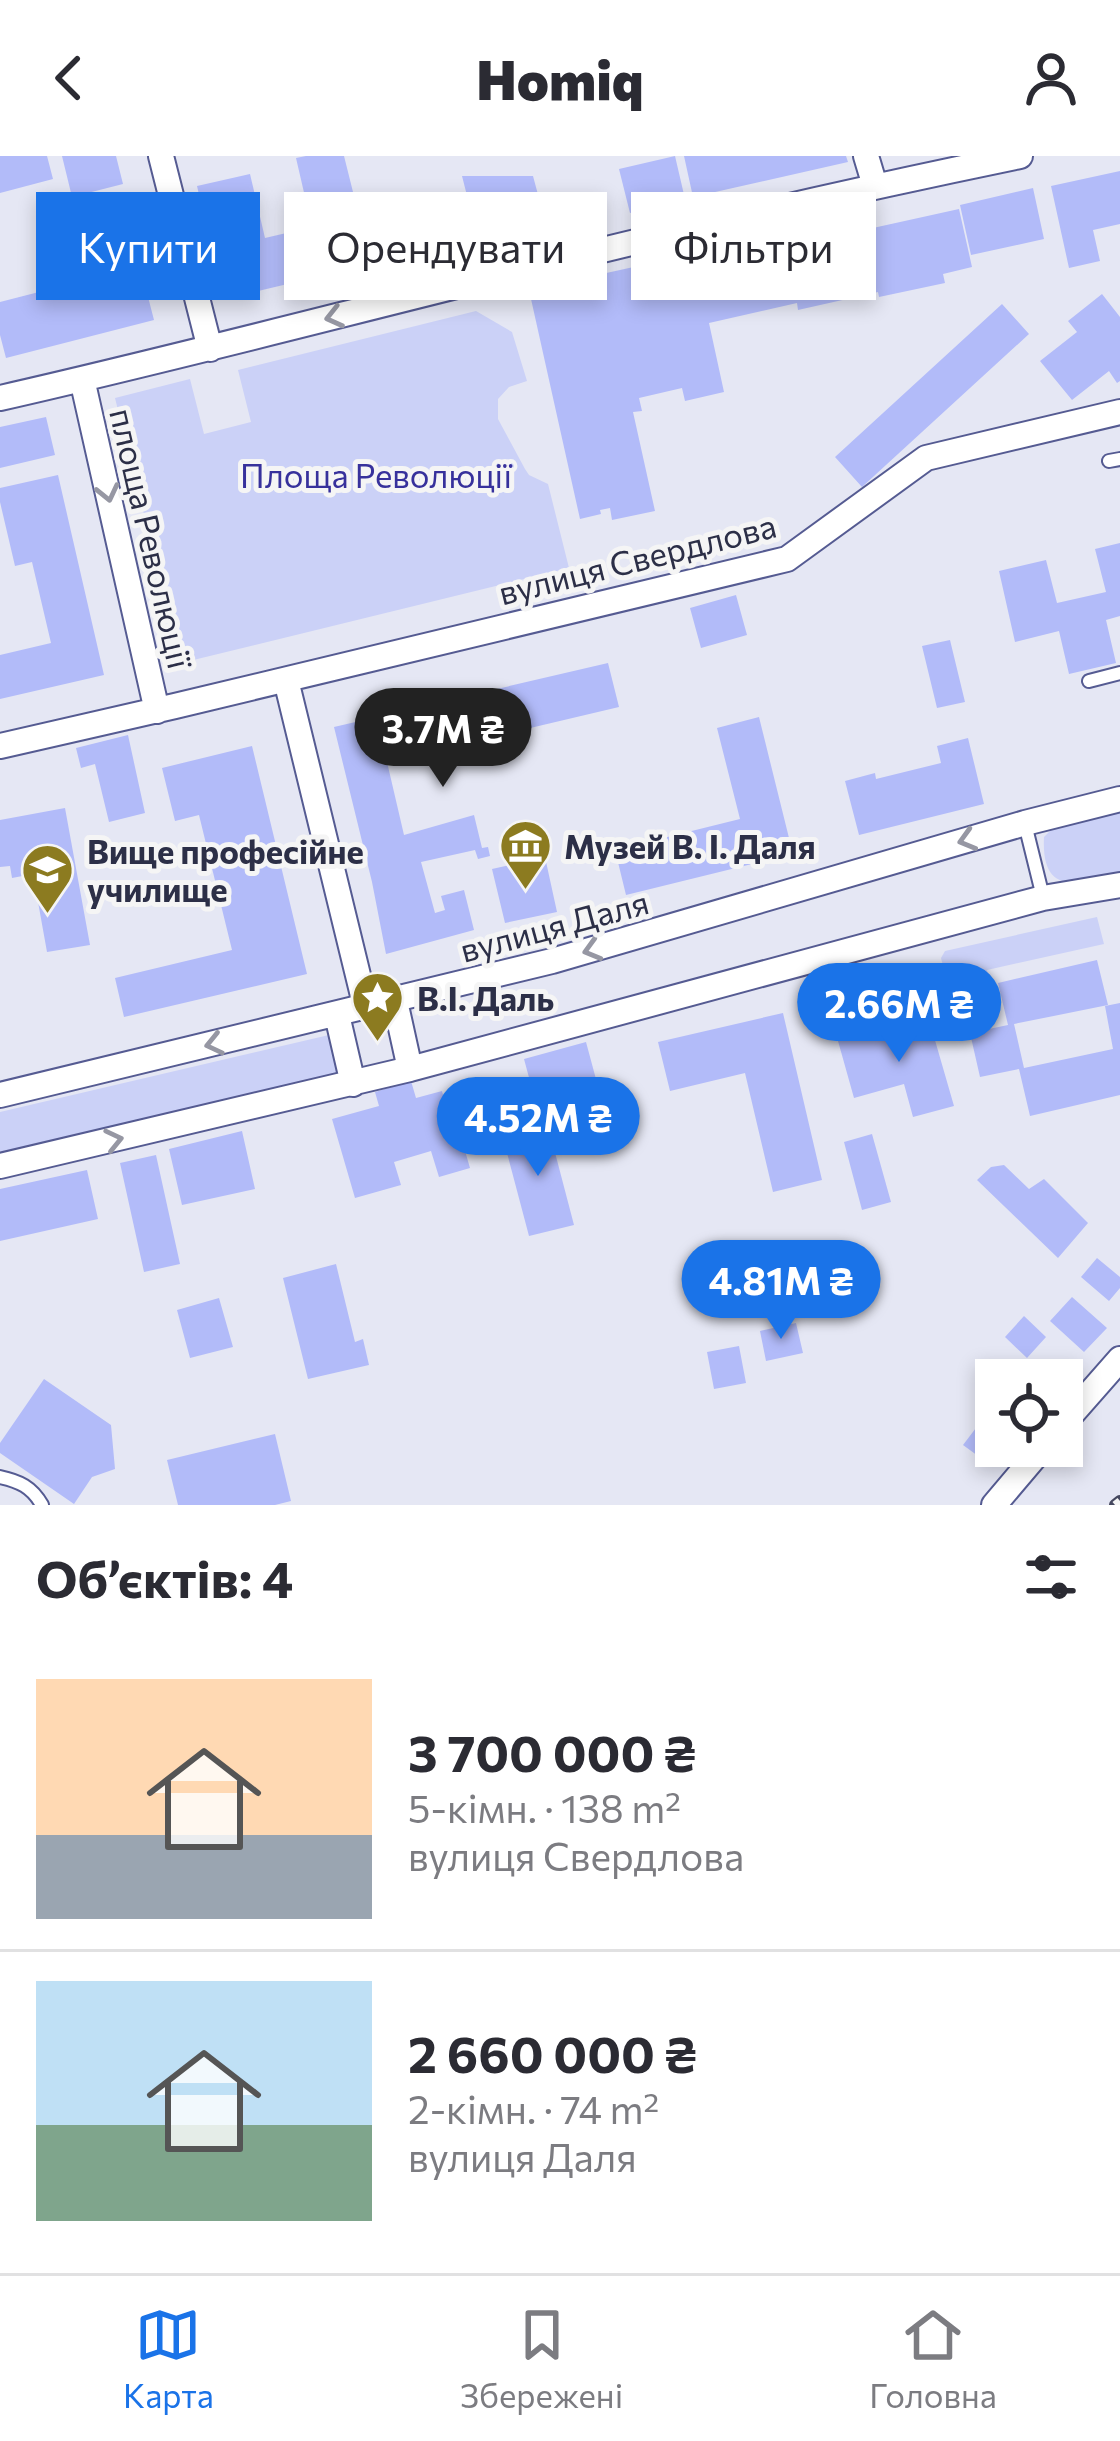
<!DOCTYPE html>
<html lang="uk">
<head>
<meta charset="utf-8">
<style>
  body { margin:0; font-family:Commissioner,sans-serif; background:#f2f2f3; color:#2b2b33; height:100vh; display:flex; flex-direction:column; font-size:45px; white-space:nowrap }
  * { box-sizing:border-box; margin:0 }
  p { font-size:39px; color:#7c7c81 }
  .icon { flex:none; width:66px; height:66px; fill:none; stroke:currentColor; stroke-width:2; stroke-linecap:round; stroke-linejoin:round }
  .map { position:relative; height:1349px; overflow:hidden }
  .sheet { display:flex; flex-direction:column; background:#fff; flex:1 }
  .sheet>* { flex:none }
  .hud { position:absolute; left:36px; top:36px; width:1050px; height:108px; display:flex; gap:24px }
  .fabs { position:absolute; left:975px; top:1203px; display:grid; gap:24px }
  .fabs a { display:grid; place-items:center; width:108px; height:108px; border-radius:0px; background:#fff; box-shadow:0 6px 18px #0003; font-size:60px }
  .price { position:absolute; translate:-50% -102px; padding:0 27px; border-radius:42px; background:#1a73e8; color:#fff; font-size:39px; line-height:78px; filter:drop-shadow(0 3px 6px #0008) }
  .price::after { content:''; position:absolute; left:50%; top:72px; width:36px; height:27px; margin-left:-18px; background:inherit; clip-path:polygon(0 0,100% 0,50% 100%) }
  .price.on { background:#222; color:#fff }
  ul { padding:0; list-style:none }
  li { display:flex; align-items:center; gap:36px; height:300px; padding:0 36px }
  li+li { border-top:3px solid #e1e1e2 }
  li span { display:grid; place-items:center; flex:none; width:336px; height:240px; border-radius:0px; color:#555 }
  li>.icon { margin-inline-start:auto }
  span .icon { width:144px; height:144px; fill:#fffc; stroke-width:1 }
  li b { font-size:51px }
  h2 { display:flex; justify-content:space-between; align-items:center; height:144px; padding:0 36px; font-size:51px }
  .tag { padding:0 42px; border-radius:0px; background:#fff; box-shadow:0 6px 18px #0003; font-size:42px; line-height:108px }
  .tag.on { background:#1a73e8; color:#fff }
  header { display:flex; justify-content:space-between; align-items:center; height:156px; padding:0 36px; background:#fff; font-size:54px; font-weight:800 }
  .tabs { display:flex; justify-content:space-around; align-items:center; height:168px; border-top:3px solid #e1e1e2; background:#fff; font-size:33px; color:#7c7c81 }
  .tabs a { display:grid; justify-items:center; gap:6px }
  .tabs .on { color:#1a73e8 }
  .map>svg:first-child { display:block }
  .green { fill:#cbd1f7 }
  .building { fill:#b2bbf9 }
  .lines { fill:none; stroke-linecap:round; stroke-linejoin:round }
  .service-casing { stroke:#555b92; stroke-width:16 }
  .minor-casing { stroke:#555b92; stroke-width:28 }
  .service { stroke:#fff; stroke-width:12 }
  .minor { stroke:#fff; stroke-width:24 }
  .rail-casing { stroke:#45485f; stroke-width:12 }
  .rail { stroke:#f5f5f5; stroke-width:8; stroke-dasharray:22; stroke-linecap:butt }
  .oneway { stroke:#9697a3 }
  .labels { text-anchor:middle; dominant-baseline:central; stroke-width:10; stroke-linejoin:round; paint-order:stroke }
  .park-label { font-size:33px; fill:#37319c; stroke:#f5f5f5 }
  .street-label { font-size:33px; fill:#2c2f47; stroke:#f5f5f5 }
  .poi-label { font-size:33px; font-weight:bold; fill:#2c2f47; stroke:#f5f5f5; text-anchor:start }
</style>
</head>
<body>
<header><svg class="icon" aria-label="back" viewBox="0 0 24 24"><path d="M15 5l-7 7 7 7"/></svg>Homiq<svg class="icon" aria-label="person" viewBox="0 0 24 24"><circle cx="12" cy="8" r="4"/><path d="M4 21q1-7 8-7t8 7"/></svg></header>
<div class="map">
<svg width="1120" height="1349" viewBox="0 0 1120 1349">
  <rect width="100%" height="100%" fill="#e5e7f4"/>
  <path class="green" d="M476 155 512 176 527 225 509 231 498 243V263L525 313 529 319 548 328 569 412 181 507 115 242 190 223 204 278 251 266 238 214Z
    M1120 651V718C1078 728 1041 741 1044 681L1060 665Z
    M1097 761 1104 788 987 814 998 861 958 869 941 802 945 795Z
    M329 879 338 918 0 996V956Z"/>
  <path class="building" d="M0 0H47L53 23 0 37Z
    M62 0H116L123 28 72 41Z
    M306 0H344L355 44 369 41 374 63 426 51 424 45 457 37 468 85 229 142 219 101 214 103 197 30 250 18 265 82 312 71 296 2Z
    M675 0 685 43 630 57 619 13Z
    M684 0H846L848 6 693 41Z
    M1120 15V68L1093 74 1100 105 1069 112 1051 30Z
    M462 20H533L544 61 476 75Z
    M1033 32 1044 83 971 99 960 49Z
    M127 38 138 80 95 91 84 49Z
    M959 53 972 111 943 118 945 127 879 141 878 136 798 154 797 147 709 167 724 236 685 245 682 232 639 242 642 255 633 256 655 355 612 364 610 352 600 354 601 358 580 363 529 134 670 103 673 116Z
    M140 110 154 164 6 202 0 179V146Z
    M1102 138 1120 161V225L1117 227 1109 215 1072 244 1040 205 1077 176 1068 165Z
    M1002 148 1029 178 862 331 835 301Z
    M46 261 55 299 0 312V271Z
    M58 319 104 519 0 543V499L51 487 32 406 15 410 0 346V332Z
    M1120 387V460L1106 464 1116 507 1069 518 1059 475 1015 486 999 415 1046 404 1057 447 1106 436 1095 393Z
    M736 439 747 479 701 492 690 452Z
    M950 484 965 546 937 552 922 490Z
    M608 507 619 551 387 606 404 679 474 659 482 692 488 691 490 700 478 703 475 694 421 706 435 757 445 754 441 740 464 734 474 774 386 798 372 726 334 571Z
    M759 561 790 686 753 696 756 707 626 739 615 694 740 663 717 572Z
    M128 579 145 657 109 666 95 608 81 612 76 592Z
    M968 582 984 648 859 679 845 625 875 617 876 623 941 607 937 590Z
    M252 590 307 818 124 861 115 822 232 794 199 659 175 665 162 612Z
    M65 652 90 789 47 796 33 718 12 722 10 710 0 711V664Z
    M545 701 557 756 505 767 492 713Z
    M1097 804 1108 849 1014 868 1024 912 1113 893 1105 850 1120 847V939L1030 960 1019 913 980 921 970 877 1008 869 998 827Z
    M783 857 822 1024 773 1036 745 917 670 935 658 886Z
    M928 860 954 950 913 961 904 928 854 942 838 885Z
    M586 886 600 938 538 955 524 903Z
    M411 925 416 942 442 935 444 943 481 932 493 972 461 981 470 1012 439 1021 431 995 394 1006 401 1029 355 1042 332 963 379 950 375 936Z
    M547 966 574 1069 529 1080 502 978Z
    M242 975 255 1033 182 1049 169 993Z
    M872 978 891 1046 862 1054 844 986Z
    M156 999 180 1108 144 1116 120 1007Z
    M1004 1009 1029 1033 1044 1023 1088 1067 1058 1102 977 1024 991 1011Z
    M87 1014 98 1063 0 1085V1033Z
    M1097 1102 1120 1121V1132L1109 1145 1081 1121Z
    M336 1108 355 1186 363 1183 369 1209 308 1223 283 1122Z
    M1072 1141 1107 1172 1084 1196 1050 1165Z
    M219 1142 233 1191 190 1202 177 1154Z
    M1024 1160 1046 1181 1027 1202 1005 1181Z
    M796 1167 803 1197 766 1205 760 1175Z
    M739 1190 746 1227 714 1233 707 1196Z
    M44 1223 111 1269 115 1313 92 1321 74 1348 0 1297V1287Z
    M982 1264 996 1275V1290H1003L989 1308 963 1289Z
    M275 1278 291 1345 275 1349H178L167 1304Z"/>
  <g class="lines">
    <defs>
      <path id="service" d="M1109 305 1120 303
        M1089 525 1120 517
        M1025 668 1043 741
        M0 1321C19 1325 32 1331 42 1349"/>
      <path id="minor" d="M161 0 210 193
        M866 0 875 30
        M82 223 157 555
        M0 242C172 203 342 158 513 116 681 74 850 35 1020 0
        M286 524 366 852
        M0 590 175 550 787 403 926 302 1120 256
        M395 845 410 913
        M337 859 353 928
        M0 939 552 805 1025 667 1120 643
        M0 1010 410 913 1043 742 1120 729
        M1062 1269 1120 1203
        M994 1349 1044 1290"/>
    </defs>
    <use href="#service" class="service-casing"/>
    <use href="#minor" class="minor-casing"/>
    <use href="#service" class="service"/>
    <use href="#minor" class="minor"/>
    <defs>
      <path id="rail" d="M1115 1349 1120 1345"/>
    </defs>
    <use href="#rail" class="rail-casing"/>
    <use href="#rail" class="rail"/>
  </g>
  <defs><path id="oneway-chevron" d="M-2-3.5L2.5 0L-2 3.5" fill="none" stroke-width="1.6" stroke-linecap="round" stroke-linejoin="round" transform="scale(3)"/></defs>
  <g class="oneway">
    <use href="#oneway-chevron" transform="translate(334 161) rotate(166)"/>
    <use href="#oneway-chevron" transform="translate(108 337) rotate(77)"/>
    <use href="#oneway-chevron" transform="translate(967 684) rotate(164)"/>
    <use href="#oneway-chevron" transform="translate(592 794) rotate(164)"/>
    <use href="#oneway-chevron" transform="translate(214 888) rotate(167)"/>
    <use href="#oneway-chevron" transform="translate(114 984) rotate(-13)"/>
  </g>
  <defs>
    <symbol id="museum-pin" viewBox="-11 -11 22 30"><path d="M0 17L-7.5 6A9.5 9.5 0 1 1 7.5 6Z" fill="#8c7b20" stroke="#f5f5f5"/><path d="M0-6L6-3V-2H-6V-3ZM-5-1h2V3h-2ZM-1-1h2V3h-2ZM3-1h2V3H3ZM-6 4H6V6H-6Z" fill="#fff"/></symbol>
    <symbol id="university-pin" viewBox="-11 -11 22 30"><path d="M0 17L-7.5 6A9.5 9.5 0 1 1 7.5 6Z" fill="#8c7b20" stroke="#f5f5f5"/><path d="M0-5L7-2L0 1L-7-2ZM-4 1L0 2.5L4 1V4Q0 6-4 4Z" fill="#fff"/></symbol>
    <symbol id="sight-pin" viewBox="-11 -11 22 30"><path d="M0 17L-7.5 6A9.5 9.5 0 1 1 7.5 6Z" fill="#8c7b20" stroke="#f5f5f5"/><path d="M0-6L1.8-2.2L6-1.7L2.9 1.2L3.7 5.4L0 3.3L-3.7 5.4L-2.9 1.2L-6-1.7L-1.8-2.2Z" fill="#fff"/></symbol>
  </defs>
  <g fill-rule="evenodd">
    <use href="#museum-pin" x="496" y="660" width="59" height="81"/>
    <use href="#university-pin" x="18" y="684" width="59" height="81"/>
    <use href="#sight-pin" x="348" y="812" width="59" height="81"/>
  </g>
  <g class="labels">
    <g class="park-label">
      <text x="376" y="318">Площа Революції</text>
    </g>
    <g class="street-label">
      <text transform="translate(152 382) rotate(77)">площа Революції</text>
      <text transform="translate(637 402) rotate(-14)">вулиця Свердлова</text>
      <text transform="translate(554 769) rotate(-15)">вулиця Даля</text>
    </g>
    <g class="poi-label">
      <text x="564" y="689">Музей В. І. Даля</text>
      <text x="87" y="694">Вище професійне<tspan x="87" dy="38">училище</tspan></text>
      <text x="417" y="841">В.І. Даль</text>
    </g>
  </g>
</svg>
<div class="fabs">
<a><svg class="icon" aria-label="locate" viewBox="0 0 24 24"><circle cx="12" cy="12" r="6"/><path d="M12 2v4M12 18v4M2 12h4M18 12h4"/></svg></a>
</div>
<b class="price on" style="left:443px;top:634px">3.7M ₴</b>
<b class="price" style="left:899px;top:909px">2.66M ₴</b>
<b class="price" style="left:538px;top:1023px">4.52M ₴</b>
<b class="price" style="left:781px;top:1186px">4.81M ₴</b>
<div class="hud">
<a class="tag on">Купити</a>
<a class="tag">Орендувати</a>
<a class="tag">Фільтри</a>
</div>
</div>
<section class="sheet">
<h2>Об’єктів: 4<svg class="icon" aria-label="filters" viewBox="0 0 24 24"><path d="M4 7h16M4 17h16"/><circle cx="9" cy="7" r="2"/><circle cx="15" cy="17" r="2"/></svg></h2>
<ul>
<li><span style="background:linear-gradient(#ffd9b3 65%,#9aa5b1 0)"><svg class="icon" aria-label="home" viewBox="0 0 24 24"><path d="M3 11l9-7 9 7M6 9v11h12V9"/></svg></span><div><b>3 700 000 ₴</b><p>5-кімн. · 138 m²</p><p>вулиця Свердлова</p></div></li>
<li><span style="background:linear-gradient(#bfe0f5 60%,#7fa58c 0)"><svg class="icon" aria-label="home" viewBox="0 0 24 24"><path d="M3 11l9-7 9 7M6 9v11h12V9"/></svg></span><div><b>2 660 000 ₴</b><p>2-кімн. · 74 m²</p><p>вулиця Даля</p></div></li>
</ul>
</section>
<nav class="tabs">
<a class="on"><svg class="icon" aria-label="map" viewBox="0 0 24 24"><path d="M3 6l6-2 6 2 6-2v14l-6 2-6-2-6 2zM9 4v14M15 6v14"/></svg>Карта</a>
<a><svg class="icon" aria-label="saved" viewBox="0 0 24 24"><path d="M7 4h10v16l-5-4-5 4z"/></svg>Збережені</a>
<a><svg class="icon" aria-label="home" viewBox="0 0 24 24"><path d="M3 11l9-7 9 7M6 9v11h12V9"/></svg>Головна</a>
</nav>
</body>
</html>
